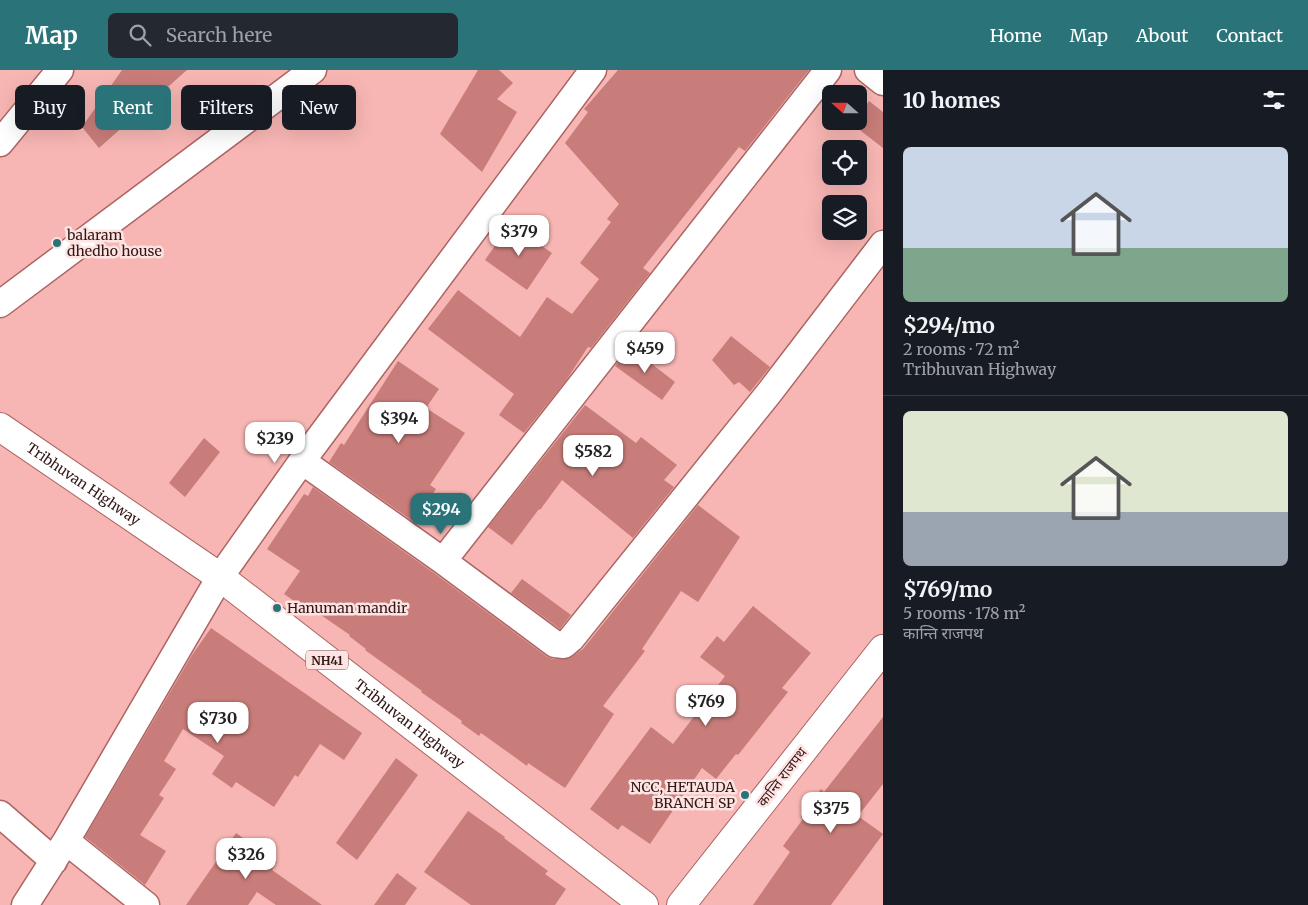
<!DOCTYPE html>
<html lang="en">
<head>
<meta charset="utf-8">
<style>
  body { margin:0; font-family:Merriweather,"Noto Sans Devanagari",serif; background:#242831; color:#f1f3f6; height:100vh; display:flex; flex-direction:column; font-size:19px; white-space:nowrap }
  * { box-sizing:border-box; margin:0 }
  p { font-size:16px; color:#9ea1a6 }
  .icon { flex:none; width:28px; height:28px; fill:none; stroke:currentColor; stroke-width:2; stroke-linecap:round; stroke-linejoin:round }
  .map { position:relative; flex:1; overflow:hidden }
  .drawer { display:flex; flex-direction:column; background:#171b24; width:425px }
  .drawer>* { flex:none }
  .top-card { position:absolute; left:15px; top:15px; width:475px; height:45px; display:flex; gap:10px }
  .needle { width:32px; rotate:291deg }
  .fabs { position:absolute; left:822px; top:15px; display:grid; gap:10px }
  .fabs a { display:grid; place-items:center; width:45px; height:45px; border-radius:8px; background:#171b24; box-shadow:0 5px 20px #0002; font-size:25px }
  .price { position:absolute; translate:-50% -42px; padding:0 11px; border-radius:10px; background:#fff; color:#222; font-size:16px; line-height:32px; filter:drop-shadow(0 1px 2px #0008) }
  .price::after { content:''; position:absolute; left:50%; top:30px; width:15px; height:11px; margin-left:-8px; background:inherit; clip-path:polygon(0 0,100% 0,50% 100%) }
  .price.selected { background:#2a7479; color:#fff }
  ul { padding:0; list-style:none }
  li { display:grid; align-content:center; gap:10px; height:265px; padding:0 20px }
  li+li { border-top:1px solid #363941 }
  li span { display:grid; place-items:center; height:155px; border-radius:8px; color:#555 }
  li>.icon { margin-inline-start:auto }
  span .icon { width:90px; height:90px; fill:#fffc; stroke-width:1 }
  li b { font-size:21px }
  h2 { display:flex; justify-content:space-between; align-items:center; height:60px; padding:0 20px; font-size:21px }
  .chip { padding:0 18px; border-radius:8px; background:#171b24; box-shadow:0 5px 20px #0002; font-size:18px; line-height:45px }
  .chip.selected { background:#2a7479; color:#fff }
  header { display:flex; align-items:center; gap:30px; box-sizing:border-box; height:70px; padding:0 25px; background:#2a7479; color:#fff }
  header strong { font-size:24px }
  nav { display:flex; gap:28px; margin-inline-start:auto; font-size:18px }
  .search { width:350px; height:45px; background:#242831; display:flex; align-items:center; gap:12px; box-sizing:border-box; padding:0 18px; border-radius:8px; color:#9ea1a6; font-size:19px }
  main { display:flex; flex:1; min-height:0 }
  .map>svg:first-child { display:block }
  .building { fill:#c87d7a }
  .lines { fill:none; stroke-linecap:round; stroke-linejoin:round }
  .minor-casing { stroke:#ad6462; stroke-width:29 }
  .primary-casing { stroke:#ad6462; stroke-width:30 }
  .minor { stroke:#fff; stroke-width:26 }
  .primary { stroke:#fff; stroke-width:28 }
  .poi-dot { fill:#2a7479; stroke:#fde3e1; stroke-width:2 }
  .labels { text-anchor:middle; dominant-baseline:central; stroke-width:5; stroke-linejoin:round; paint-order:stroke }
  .shield { fill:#fde3e1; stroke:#705453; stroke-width:1 }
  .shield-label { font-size:12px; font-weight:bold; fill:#331616 }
  .poi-label { font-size:14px; fill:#331616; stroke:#fde3e1; text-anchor:start }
  .street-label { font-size:14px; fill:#331616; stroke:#fde3e1 }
</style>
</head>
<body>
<header>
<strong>Map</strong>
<div class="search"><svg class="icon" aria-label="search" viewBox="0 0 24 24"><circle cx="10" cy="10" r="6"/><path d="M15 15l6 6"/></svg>Search here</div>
<nav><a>Home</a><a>Map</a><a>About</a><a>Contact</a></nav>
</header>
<main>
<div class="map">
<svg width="883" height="835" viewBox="0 0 883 835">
  <rect width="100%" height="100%" fill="#f7b6b3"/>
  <path class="building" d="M122 0H187L99 78 82 57Z
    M478 0H499L513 13 497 29 517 42 482 102 440 64Z
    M618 0H809L745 81 739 77 643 198 650 203 591 278 588 277 565 312 524 363 499 345 514 324 428 259 458 220 520 267 547 227 572 244 599 209 580 193 611 152 607 149 619 134 565 73 588 42 584 39Z
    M869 31 883 42V78L852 54 854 51H859V45Z
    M510 154 552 183 527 220 485 190Z
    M731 266 770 297 750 322 739 312 734 315 712 290Z
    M630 277 675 312 662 330 615 296Z
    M398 291 439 319 426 338 465 363 430 415 436 419 414 452 329 392 341 373 344 375Z
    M585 335 636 373 641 367 677 395 664 410 674 417 633 468 562 410 540 440 539 439 512 475 488 457Z
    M204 368 220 382 185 427 169 413Z
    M313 417 434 503 546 586 553 589H569L583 579 698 435 740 467 698 532 681 521 642 579 645 581 603 636 614 644 565 718 528 693 527 696 481 663 479 666 461 653 462 651 421 622 422 621 365 580 366 579 349 566 350 565 315 541 313 544 284 524 300 501 267 479 304 424 308 426Z
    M522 509 571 545 560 559 511 523Z
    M753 536 811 583 782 618 788 622 738 685 736 684 716 709 702 698 650 774 622 755 618 760 590 739 651 657 673 674 725 606 700 587 717 566 724 572Z
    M211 558 362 663 344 690 320 674 298 707 295 705 274 737 236 712 232 718 212 704 224 686 183 659 164 691 176 699 159 725 164 728 140 765 166 781 145 815 85 767 192 585Z
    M883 647V714L858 746 883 764 831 835H753L790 782 783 776 803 749 801 747 821 719 824 722Z
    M396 688 418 705 357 790 336 773Z
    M468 741 505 767 504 768 548 801 545 804 566 819 555 835H471L424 802Z
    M236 763 277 792 272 800 322 835H276L257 822 248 835H186Z
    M397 803 417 818 405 835H374Z"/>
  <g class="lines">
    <defs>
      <path id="minor" d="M868 0 883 12
        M0 73 60 0
        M0 234 313 0
        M302 391 443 491 555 574 564 575 571 569 769 323 883 174
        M443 491 828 0
        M0 744 54 791
        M66 771 146 835
        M25 835 66 771 220 507 302 391 593 0"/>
      <g id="primary">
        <path id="s1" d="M0 357 220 507 644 835"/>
        <path d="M681 835 883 579"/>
      </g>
    </defs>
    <use href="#minor" class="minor-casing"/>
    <use href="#primary" class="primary-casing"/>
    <use href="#minor" class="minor"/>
    <use href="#primary" class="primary"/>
  </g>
  <g class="poi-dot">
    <circle cx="57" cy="173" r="5"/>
    <circle cx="277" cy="538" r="5"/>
    <circle cx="745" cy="725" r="5"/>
  </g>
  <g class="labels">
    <rect class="shield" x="306" y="580.5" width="42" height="19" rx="4"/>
    <g class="shield-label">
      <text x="327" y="590">NH41</text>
    </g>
    <g class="poi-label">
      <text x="67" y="165">balaram<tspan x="67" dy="16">dhedho house</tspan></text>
      <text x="287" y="538">Hanuman mandir</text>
      <text x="735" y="717" text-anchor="end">NCC, HETAUDA<tspan x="735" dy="16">BRANCH SP</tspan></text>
    </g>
    <g class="street-label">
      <text stroke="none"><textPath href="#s1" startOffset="101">Tribhuvan Highway</textPath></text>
      <text stroke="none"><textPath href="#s1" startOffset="506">Tribhuvan Highway</textPath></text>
      <text transform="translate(782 707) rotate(-52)">कान्ति राजपथ</text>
    </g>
  </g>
</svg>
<div class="fabs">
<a><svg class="needle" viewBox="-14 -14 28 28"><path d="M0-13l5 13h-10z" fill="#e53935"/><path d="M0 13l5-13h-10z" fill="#9ea1a6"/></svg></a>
<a><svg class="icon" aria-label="locate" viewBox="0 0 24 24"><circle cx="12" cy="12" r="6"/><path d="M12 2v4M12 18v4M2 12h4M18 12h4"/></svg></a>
<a><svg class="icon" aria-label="layers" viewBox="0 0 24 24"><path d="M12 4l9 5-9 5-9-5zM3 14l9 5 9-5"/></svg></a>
</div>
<b class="price" style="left:519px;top:187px">$379</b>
<b class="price" style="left:645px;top:304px">$459</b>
<b class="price" style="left:399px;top:374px">$394</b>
<b class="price" style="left:275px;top:394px">$239</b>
<b class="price" style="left:593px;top:407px">$582</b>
<b class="price selected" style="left:441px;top:465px">$294</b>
<b class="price" style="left:706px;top:657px">$769</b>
<b class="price" style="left:218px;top:674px">$730</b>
<b class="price" style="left:831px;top:764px">$375</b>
<b class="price" style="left:246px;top:810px">$326</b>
<div class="top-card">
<a class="chip">Buy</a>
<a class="chip selected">Rent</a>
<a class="chip">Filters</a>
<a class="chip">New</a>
</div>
</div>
<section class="drawer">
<h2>10 homes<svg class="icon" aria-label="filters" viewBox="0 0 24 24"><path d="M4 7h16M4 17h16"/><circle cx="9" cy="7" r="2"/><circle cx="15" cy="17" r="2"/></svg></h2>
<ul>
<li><span style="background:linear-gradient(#c9d6e8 65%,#7fa58c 0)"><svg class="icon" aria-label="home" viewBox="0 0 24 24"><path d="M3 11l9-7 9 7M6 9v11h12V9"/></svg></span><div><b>$294/mo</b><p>2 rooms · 72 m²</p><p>Tribhuvan Highway</p></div></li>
<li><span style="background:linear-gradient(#dfe7d0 65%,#9aa5b1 0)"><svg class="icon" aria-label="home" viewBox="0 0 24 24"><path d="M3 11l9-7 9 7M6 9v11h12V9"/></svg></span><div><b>$769/mo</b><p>5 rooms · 178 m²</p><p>कान्ति राजपथ</p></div></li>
</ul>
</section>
</main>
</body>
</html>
